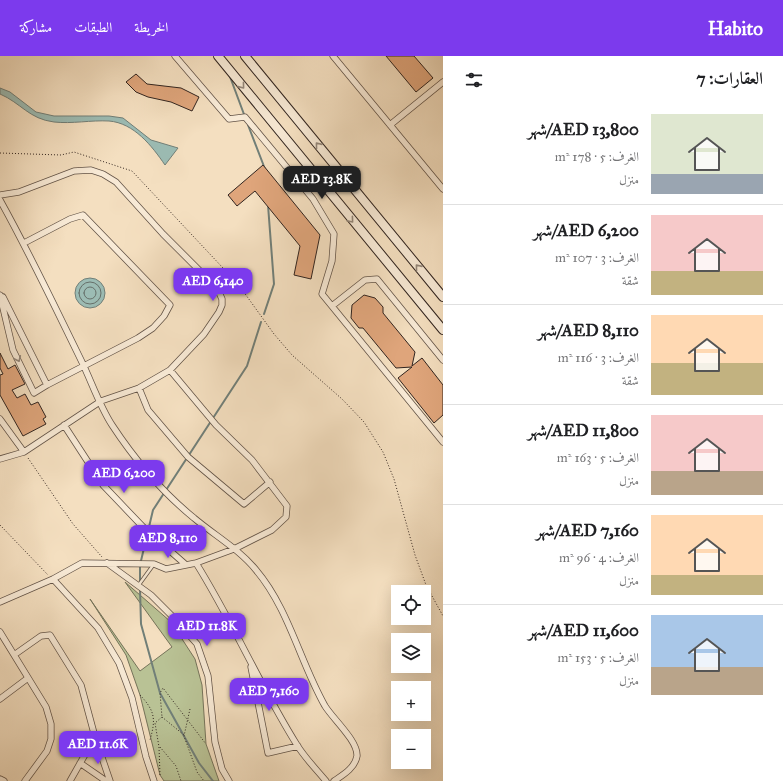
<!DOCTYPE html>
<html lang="ar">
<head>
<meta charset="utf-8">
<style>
  body { margin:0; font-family:"IM FELL Great Primer",Amiri,serif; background:#f6f6f6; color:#202124; direction:rtl; height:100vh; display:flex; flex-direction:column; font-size:15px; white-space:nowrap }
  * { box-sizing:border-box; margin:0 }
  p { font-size:13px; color:#757577 }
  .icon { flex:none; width:22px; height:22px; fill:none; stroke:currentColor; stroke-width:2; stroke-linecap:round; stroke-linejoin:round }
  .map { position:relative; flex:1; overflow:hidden; direction:ltr }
  .drawer { display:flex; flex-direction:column; background:#fff; width:340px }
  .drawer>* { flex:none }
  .controls { position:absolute; left:391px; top:529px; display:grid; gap:8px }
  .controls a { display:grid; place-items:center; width:40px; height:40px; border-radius:0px; background:#fff; box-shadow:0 4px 16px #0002; font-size:20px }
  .price { position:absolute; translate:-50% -34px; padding:0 9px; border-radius:8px; background:#7c3aed; color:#fff; font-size:13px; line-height:26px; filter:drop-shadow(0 1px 2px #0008) }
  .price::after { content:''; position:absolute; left:50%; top:24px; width:12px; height:9px; margin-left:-6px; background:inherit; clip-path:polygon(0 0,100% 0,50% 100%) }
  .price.current { background:#222; color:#fff }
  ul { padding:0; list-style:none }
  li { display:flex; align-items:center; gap:12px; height:100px; padding:0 20px }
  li+li { border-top:1px solid #e0e0e0 }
  li span { display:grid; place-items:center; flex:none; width:112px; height:80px; border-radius:0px; color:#555 }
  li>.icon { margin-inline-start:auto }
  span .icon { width:48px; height:48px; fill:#fffc; stroke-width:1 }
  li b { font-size:17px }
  h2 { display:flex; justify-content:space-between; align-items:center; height:48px; padding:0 20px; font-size:17px }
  header { display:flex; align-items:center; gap:24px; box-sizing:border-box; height:56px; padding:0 20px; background:#7c3aed; color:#fff }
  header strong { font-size:19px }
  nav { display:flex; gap:22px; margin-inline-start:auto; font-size:14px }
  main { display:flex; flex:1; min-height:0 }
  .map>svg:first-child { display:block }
  .green { fill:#b9c295; stroke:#75735a }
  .water { fill:#9cbcb4; stroke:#717f78 }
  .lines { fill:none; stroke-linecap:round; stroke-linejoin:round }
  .shore { stroke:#66706a; stroke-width:1 }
  .stream { stroke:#717f78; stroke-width:2 }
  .building { fill:#dfa57b; stroke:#31241f }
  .lane-casing { stroke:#625347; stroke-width:4 }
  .street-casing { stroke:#625347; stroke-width:7 }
  .secondary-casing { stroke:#31241f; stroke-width:10 }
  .path { stroke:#31241f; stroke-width:1; stroke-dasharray:1 2; stroke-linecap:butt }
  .lane { stroke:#f8ead6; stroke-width:2.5 }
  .street { stroke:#f8ead6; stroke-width:5.5 }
  .secondary { stroke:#f8ead6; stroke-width:8 }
  .oneway { stroke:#94877a }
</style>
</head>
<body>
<header>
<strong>Habito</strong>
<nav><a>الخريطة</a><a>الطبقات</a><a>مشاركة</a></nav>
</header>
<main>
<section class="drawer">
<h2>العقارات: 7<svg class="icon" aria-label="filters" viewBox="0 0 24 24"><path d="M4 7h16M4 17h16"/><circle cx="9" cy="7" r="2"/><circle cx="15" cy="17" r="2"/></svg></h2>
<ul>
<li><span style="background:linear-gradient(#dfe7d0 75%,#9aa5b1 0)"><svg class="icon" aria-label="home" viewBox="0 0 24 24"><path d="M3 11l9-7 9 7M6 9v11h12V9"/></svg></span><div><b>AED 13,800/شهر</b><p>الغرف: 5 · 178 m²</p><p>منزل</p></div></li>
<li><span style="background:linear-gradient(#f6c9c9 70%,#c2b280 0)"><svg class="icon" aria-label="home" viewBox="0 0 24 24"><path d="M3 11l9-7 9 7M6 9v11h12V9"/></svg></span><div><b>AED 6,200/شهر</b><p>الغرف: 3 · 107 m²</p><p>شقة</p></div></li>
<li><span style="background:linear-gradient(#ffd9b3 60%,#c2b280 0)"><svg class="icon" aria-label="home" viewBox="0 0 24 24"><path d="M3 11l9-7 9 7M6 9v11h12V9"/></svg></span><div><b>AED 8,110/شهر</b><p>الغرف: 3 · 116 m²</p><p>شقة</p></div></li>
<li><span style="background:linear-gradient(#f6c9c9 70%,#b9a48a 0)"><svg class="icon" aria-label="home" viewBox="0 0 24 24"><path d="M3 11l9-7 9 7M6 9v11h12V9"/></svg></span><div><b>AED 11,800/شهر</b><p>الغرف: 5 · 163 m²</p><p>منزل</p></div></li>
<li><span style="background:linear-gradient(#ffd9b3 75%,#c2b280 0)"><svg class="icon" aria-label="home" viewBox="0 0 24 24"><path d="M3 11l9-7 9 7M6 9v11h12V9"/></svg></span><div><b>AED 7,160/شهر</b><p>الغرف: 4 · 96 m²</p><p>منزل</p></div></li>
<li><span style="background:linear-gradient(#a9c7e8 65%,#b9a48a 0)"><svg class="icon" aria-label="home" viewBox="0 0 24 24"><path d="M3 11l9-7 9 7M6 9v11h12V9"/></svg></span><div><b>AED 11,600/شهر</b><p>الغرف: 5 · 153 m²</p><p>منزل</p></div></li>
</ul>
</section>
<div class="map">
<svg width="443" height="725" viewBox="0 0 443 725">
  <rect width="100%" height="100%" fill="#f4dfc0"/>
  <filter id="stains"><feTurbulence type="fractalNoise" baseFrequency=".005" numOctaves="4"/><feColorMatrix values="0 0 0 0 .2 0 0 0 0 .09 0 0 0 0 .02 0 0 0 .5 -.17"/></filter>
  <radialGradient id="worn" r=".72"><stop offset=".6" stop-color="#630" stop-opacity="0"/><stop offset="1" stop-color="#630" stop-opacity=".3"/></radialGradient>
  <path class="green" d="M125 526 171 566 195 603 202 629 206 688 219 725H164L160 719 140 639 126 599 90 543 140 615 172 591Z"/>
  <path class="water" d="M0 32 10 36 36 56 54 60H109L123 62 151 84 178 92 165 109C152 90 134 67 109 65 91 64 72 68 54 66 29 63 21 47 0 38Z
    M75 237a15 15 0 1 1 30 0a15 15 0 1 1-30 0Z"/>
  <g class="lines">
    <path class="shore" d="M79 237a11 11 0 1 1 22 0a11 11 0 1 1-22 0Z
      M84 237a6 6 0 1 1 12 0a6 6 0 1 1-12 0Z"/>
    <path class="stream" d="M229 18 245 61
      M248 69 265 113
      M264 258 274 228 268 149
      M140 527V509L153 454 247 310 261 266
      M140 533 141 568 160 637 199 707 213 725"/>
  </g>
  <path class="building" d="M386 0H414L433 22 416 36Z
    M136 18 147 28 181 32 199 41 192 55 171 46 148 41 136 36 126 26Z
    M263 109 320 179 311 223 294 219 300 190 255 135 237 150 228 139Z
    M364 239 375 242 383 251V257L415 296 412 310 422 302 443 329V359L434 367 398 322 412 311 396 312 363 272H359L351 262 352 249Z
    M0 297 8 313 15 309 25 328 12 334 17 342 25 338 31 349 38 346 46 361 43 363 46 368 23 380 0 339V319L3 318 0 312Z"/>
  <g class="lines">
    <defs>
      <path id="lane" d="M138 530 154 508"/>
      <path id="street" d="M175 0 229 63 245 61 313 143 334 178 332 205 322 238 443 386
        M333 0 443 133
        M390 69 443 26
        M0 139 19 136 74 115 91 114 103 118 116 126 163 178 217 232 222 243V249L219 256 204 278 170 314 139 332 101 345 24 396 0 363
        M0 144C29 196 54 249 80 302 91 324 99 349 112 369 135 404 162 436 194 462 214 479 239 493 256 514 289 553 300 606 325 650 333 663 358 685 357 700 355 712 343 719 334 725
        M0 239 13 294 34 337 47 329 138 282 153 272 164 260 170 249 83 159 70 163 24 187
        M3 241 47 329
        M332 250 365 224 377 223 443 304
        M139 332 148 354 188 401 244 448 270 426
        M64 369 103 429 143 471 185 508
        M0 403 24 396
        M107 507 151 539 174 562 197 588 208 620 215 686 222 713 229 725
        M196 507C233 566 260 630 297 689 305 702 316 713 326 725
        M53 523 98 572 119 607 132 642 146 701 154 725
        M0 546 53 523 82 507 154 508 166 513 196 507 234 493 272 474 286 461 287 450 252 404 216 369 170 314
        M0 576 46 651 51 668V683L47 695 25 725
        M14 599 41 580 50 579 81 629 95 681 110 725
        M251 611 268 697 298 690
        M0 643 28 622
        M80 707 106 725
        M0 723 4 725
        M70 725 95 681"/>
      <path id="secondary" d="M218 0 443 274
        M245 0 443 241"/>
    </defs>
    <use href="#lane" class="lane-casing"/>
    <use href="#street" class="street-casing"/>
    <use href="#secondary" class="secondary-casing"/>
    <path class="path" d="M0 97 61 99 74 96 132 115 238 228 274 278 292 299 342 343 364 366 383 396 394 423 415 499 426 529 443 560
      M28 402 73 468 102 501
      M0 469 48 519
      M140 639C155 655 156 663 150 684
      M190 653 184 680 197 716 204 725
      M162 661 184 679
      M160 691 176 710 181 725
      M160 719 159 691 155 667 162 661 160 637 163 632 206 688"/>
    <use href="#lane" class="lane"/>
    <use href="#street" class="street"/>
    <use href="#secondary" class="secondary"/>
  </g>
  <defs><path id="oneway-chevron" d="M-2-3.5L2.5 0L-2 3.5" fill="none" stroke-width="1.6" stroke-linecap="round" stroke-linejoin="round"/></defs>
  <g class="oneway">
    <use href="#oneway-chevron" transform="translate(242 30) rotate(51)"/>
    <use href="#oneway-chevron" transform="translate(318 89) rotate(-129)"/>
    <use href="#oneway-chevron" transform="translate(351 164) rotate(50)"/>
    <use href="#oneway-chevron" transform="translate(418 211) rotate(-129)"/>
    <use href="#oneway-chevron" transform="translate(18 303) rotate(65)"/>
  </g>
  <rect width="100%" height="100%" filter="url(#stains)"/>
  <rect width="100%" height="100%" fill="url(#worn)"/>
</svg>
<div class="controls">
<a><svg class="icon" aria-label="locate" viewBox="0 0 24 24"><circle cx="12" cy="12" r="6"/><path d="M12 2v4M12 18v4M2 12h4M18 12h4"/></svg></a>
<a><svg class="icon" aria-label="layers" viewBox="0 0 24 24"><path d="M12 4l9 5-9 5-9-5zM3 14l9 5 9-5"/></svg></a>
<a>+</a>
<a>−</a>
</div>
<b class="price current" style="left:322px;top:144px">AED 13.8K</b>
<b class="price" style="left:213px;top:246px">AED 6,140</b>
<b class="price" style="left:124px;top:438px">AED 6,200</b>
<b class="price" style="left:168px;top:503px">AED 8,110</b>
<b class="price" style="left:207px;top:591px">AED 11.8K</b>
<b class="price" style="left:269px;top:656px">AED 7,160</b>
<b class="price" style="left:98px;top:709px">AED 11.6K</b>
</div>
</main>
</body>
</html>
